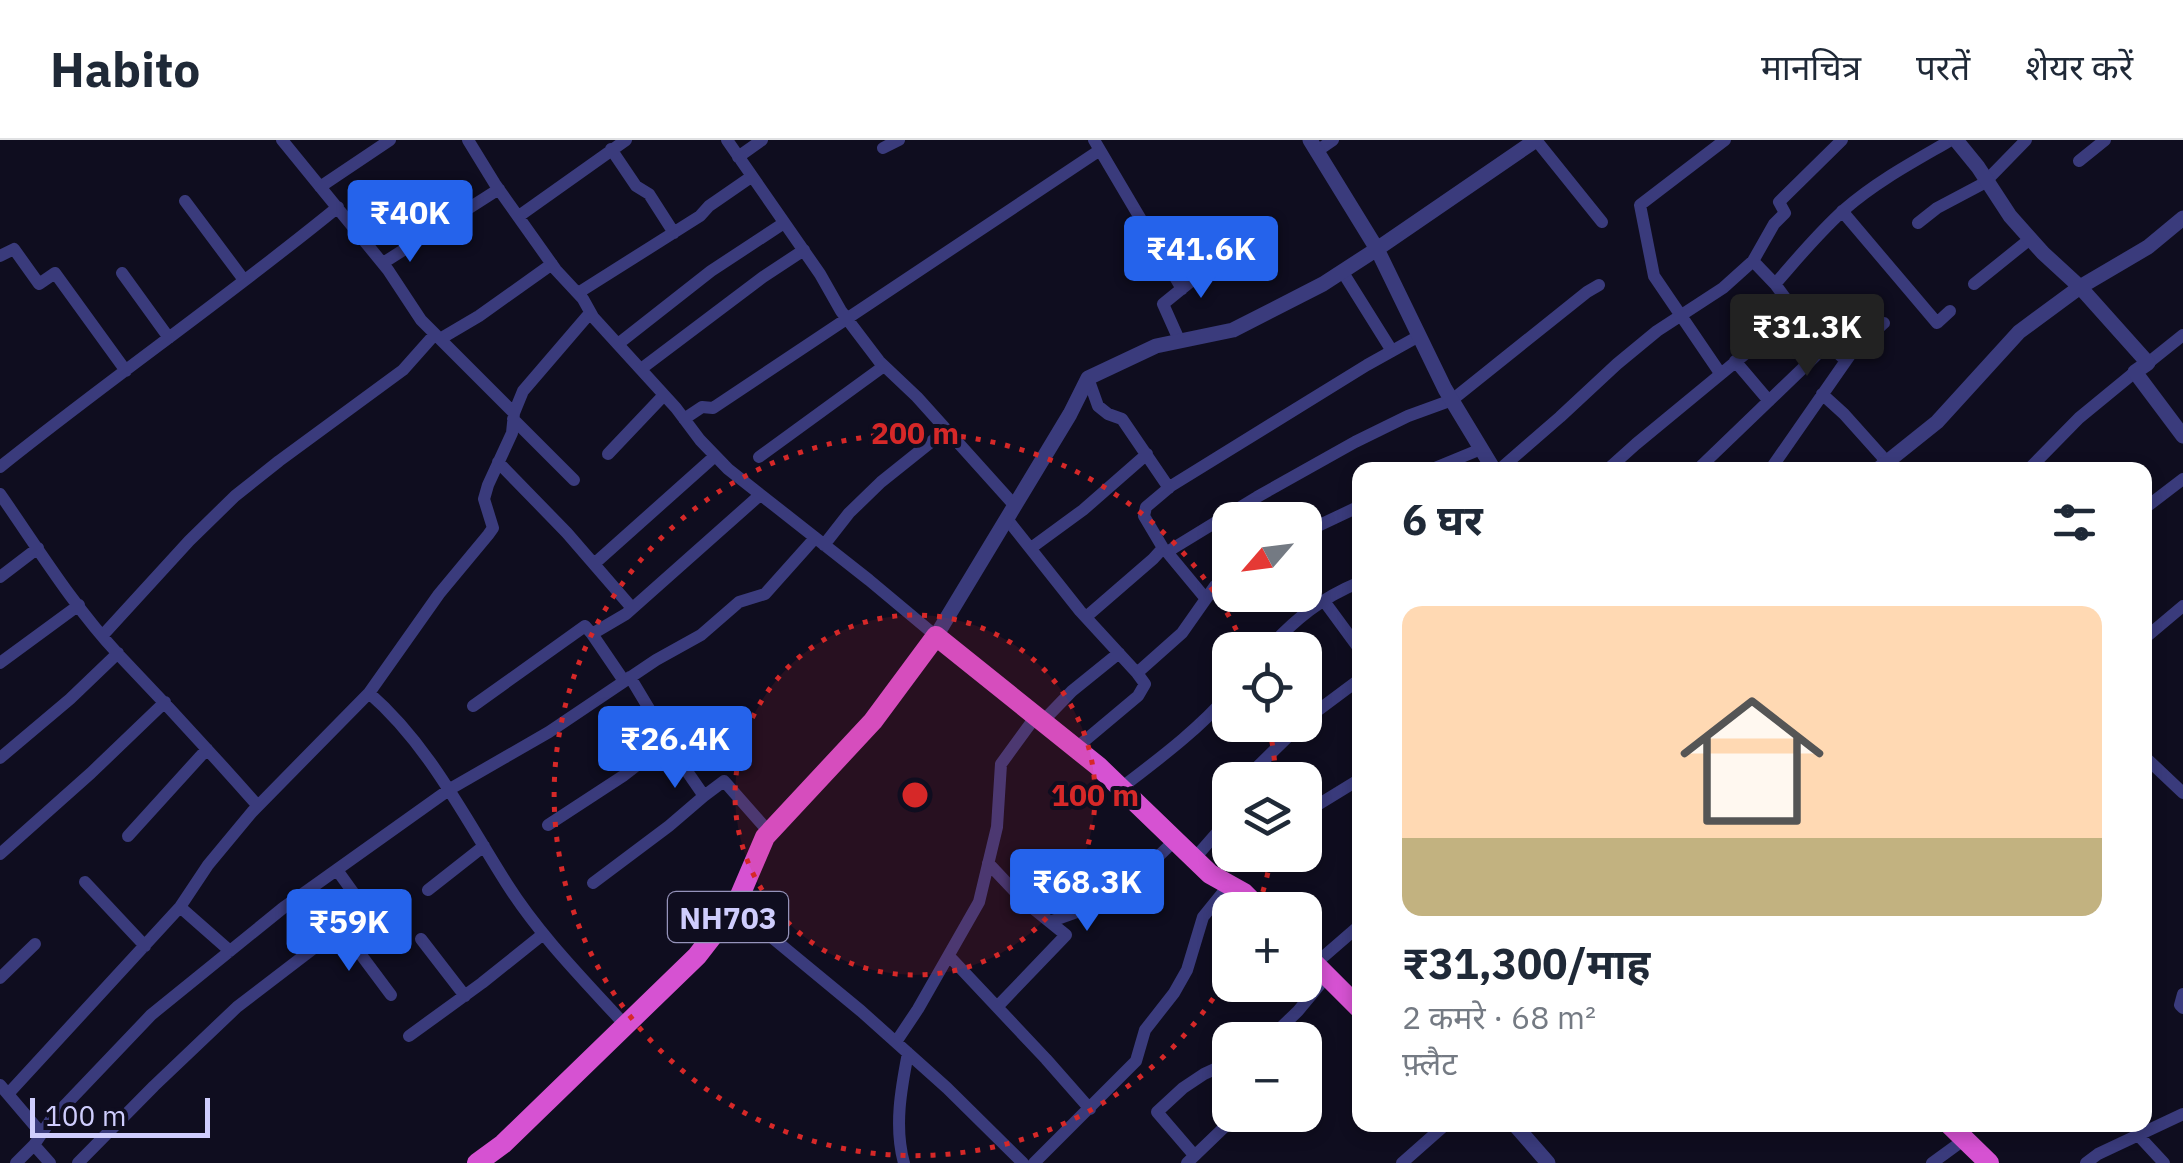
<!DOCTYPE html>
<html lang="hi">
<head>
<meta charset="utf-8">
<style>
  body { margin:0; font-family:"IBM Plex Sans","Noto Sans Devanagari",sans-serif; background:#f2f2f3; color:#1f2937; height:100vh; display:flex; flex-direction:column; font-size:38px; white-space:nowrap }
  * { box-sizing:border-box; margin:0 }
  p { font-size:32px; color:#747a83 }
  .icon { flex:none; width:55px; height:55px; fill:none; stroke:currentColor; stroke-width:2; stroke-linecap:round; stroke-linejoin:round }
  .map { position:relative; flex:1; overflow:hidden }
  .panel { position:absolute; left:1352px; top:322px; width:800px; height:670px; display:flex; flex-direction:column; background:#fff; border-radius:20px; box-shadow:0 5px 15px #0003 }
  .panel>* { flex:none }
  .needle { width:65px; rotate:242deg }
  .tools { position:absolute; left:1212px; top:362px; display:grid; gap:20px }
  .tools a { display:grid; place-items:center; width:110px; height:110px; border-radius:20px; background:#fff; box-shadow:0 5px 15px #0003; font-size:50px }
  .scale { position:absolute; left:30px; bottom:25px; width:180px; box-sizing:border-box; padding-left:10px; border:5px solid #cfcdfd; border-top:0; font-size:28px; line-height:35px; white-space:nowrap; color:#cfcdfd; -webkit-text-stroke:8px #0f0d1f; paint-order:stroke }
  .price { position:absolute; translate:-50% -85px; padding:0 22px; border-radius:10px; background:#2563eb; color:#fff; font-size:32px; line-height:65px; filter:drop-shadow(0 2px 5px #0008) }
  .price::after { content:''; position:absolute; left:50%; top:60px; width:30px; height:22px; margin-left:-15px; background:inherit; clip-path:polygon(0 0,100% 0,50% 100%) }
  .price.on { background:#222; color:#fff }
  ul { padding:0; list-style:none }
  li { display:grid; align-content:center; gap:20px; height:530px; padding:0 50px }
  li+li { border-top:2px solid #e0e1e3 }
  li span { display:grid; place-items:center; height:310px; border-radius:20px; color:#555 }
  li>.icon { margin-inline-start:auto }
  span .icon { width:180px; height:180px; fill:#fffc; stroke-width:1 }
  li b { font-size:42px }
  h2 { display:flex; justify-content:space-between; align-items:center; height:120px; padding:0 50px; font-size:42px }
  header { display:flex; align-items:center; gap:60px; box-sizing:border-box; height:140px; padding:0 50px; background:#fff; border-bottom:2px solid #e0e1e3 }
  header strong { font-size:48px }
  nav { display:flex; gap:55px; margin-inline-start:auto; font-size:35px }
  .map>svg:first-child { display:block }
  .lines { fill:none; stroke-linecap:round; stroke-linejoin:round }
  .minor { stroke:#3a3b7c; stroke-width:12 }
  .tertiary { stroke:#3a3b7c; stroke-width:15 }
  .trunk { stroke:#d652d2; stroke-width:20 }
  .ring { fill:none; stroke:#d62828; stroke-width:5; stroke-dasharray:5 10 }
  .labels { text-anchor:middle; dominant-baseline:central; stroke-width:8; stroke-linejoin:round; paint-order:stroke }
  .shield { fill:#0f0d1f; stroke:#9593ba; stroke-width:2.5 }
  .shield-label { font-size:30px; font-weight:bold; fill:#cfcdfd }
  .centre { fill:#d62828; stroke:#0f0d1f; stroke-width:5 }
  .ring-label { font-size:30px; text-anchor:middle; font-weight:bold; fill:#d62828; stroke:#0f0d1f; stroke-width:8; stroke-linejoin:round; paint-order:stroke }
</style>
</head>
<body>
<header>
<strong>Habito</strong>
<nav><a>मानचित्र</a><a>परतें</a><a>शेयर करें</a></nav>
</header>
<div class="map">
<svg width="2183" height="1023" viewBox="0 0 2183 1023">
  <rect width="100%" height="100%" fill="#0f0d1f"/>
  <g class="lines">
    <path class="minor" d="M282 0 388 130 421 180 514 273
      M468 0 495 44 556 130 583 159 593 177 676 268 700 300 728 329 869 440 936 496
      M727 0 820 134 841 171 879 221 917 257 1015 366
      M1094 0 1182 149
      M1536 0 1602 82
      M883 8 899 0
      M611 9 636 46 649 54 674 93
      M1317 11 1333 0
      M738 17 762 0
      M2079 21 2105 0
      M1987 40 2026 0
      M320 47 390 0
      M185 61 244 140
      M1842 71 1937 183 1950 171
      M519 76 626 0
      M1918 83 1937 68 1988 41
      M0 116 14 109 39 144 55 133 126 231
      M1753 121 1775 144 1797 174 1846 221
      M383 123 499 49
      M1342 131 1392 211
      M122 133 169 198
      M1775 144C1797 119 1819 92 1845 69 1877 41 1915 21 1951 0
      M1974 144 2030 99
      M578 153 700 76 709 66 751 37
      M440 199 479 176 552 124
      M1180 202 1163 164 1217 120
      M618 204 711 131 784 83
      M1735 221 1769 261
      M2148 223 2183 195
      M641 229 763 137 804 110
      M1720 233 1654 136 1640 65 1725 0
      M1088 238 1098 266 1108 274 1122 279 1169 348
      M1822 254 1844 274 1887 322
      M513 279 574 340
      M684 279 702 267 713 268 1100 10
      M608 314 664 255
      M759 317 884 226
      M498 322 567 393 632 468
      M0 327C111 238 228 157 338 67
      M1430 330 1481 309
      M1499 330 1560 277 1617 224 1657 191 1723 148 1753 121 1774 84 1785 73 1779 62 1842 0
      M1607 330 1636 304 1796 172
      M1697 330 1829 203
      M1770 330 1850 215 1884 183
      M2028 330 2079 278 2135 232
      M0 354C37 407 74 467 118 514 166 564 212 614 258 666
      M2145 368 2183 339
      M1007 379 1080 471 1137 533
      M1305 392 1360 366
      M824 405 849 373 881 342 946 290
      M1031 408 1083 370 1147 314
      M1163 408 1167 412 1257 357 1355 302 1408 276 1452 260 1587 152 1599 145
      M1167 412 1206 459
      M594 424 715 316
      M0 437 38 408
      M1324 461 1360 510
      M1086 477 1153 419 1163 408 1144 376 1146 367 1171 346 1367 225 1419 196
      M103 495 189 401 235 356 279 321 403 230 435 194
      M2145 498 2183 466
      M1267 510C1295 479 1321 458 1360 442
      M0 523 79 465
      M624 541 592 494 626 474 760 355
      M369 553C429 605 465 678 507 744 540 796 584 840 625 885
      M473 566 585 486 592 494
      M1305 580 1360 539
      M1043 581 1072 551 1119 513
      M1076 608 1138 556 1145 544 1137 533 1182 493 1215 446 1230 434
      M2145 617 2183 653
      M0 618 70 559 118 513
      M1247 640 1246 638 1300 585
      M1121 648C1160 618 1198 590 1230 553
      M704 656 724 641 769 692
      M1311 669 1360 639
      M548 685 623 636 668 601
      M128 696 207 609
      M0 714 91 633 165 562
      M1194 719 1230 678
      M988 723 1024 761 1066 795 997 867
      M85 742 145 806
      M593 743 669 686 704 656 684 627 630 537
      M428 750 484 706
      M180 767 230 811
      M735 767 861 871 947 948 1023 1023
      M1050 782C1067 775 1086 770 1102 761 1130 745 1152 723 1175 700
      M341 788 391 855
      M421 799 465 856
      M949 816 1046 919 1090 969
      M1315 824 1360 785
      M0 838 35 804
      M2183 854 2180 865 2183 868
      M409 896 482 843 542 795
      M1268 900 1298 871 1327 836
      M896 902 918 869 979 762 997 687 1001 624 1036 576
      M0 945 41 993
      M8 954 180 767 208 725 252 672 369 553 439 454 488 395 493 388 484 359 488 345 512 293 514 273 523 251 590 173
      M2138 995 2164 1023
      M34 1005 50 1023
      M1194 1015 1157 972 1183 948 1204 934 1230 922
      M16 1023 34 1005 50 981 151 875 283 768 450 649 549 592 656 520 701 495 739 462 765 454 815 398
      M78 1023 154 946 237 867 365 769 337 730
      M904 1023C894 987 901 949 908 913
      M1034 1023 1136 921 1145 890 1174 853 1187 830 1203 777 1229 745
      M1187 1023 1237 975
      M1402 1023 1445 985
      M1932 1023 1965 999
      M2086 1023 2098 1014 2183 974"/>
    <path class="tertiary" d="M1310 0 1377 109 1445 249 1494 330
      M1956 0 1978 27 2010 76 2043 113 2080 147 2148 223 2135 232 2183 296
      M1877 330 1937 282 2019 192 2080 147 2148 107 2183 78
      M936 496 1070 274 1088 238 1156 206 1233 190 1323 144 1377 109 1536 0
      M1515 985 1548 1023"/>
    <path class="trunk" d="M1305 814 1360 869
      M1950 985 1989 1023
      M477 1023 503 1004 697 816 735 767 765 697 873 581 936 496 1098 626 1210 734 1244 753 1261 770"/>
  </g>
  <circle cx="915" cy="655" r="180" fill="#d62828" fill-opacity=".12"/>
  <g class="ring">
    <circle cx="915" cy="655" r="180"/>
    <path d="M1271 718A361 361 0 0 1 1257 770M1229 833A361 361 0 1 1 1245 508M1269 586A361 361 0 0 1 1276 639"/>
  </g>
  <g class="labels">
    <rect class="shield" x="668" y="752" width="120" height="50" rx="8"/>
    <g class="shield-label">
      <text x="728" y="777">NH703</text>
    </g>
  </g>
  <circle cx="915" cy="655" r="15" class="centre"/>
  <g class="ring-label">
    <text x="915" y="304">200 m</text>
    <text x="1095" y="666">100 m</text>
  </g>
</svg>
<div class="tools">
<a><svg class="needle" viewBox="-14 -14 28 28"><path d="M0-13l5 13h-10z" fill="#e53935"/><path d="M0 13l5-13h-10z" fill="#747a83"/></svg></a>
<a><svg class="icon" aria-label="locate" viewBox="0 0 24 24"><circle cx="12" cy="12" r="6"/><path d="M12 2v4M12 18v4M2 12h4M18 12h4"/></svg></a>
<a><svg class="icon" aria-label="layers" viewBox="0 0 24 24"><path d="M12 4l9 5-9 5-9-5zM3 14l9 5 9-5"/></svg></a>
<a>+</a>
<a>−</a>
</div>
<div class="scale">100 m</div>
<b class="price" style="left:410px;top:125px">₹40K</b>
<b class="price" style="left:1201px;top:161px">₹41.6K</b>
<b class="price on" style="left:1807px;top:239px">₹31.3K</b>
<b class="price" style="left:675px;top:651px">₹26.4K</b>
<b class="price" style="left:1087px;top:794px">₹68.3K</b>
<b class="price" style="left:349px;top:834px">₹59K</b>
<section class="panel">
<h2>6 घर<svg class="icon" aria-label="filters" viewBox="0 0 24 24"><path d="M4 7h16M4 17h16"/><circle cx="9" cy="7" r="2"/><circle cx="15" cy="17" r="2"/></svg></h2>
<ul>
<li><span style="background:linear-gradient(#ffd9b3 75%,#c2b280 0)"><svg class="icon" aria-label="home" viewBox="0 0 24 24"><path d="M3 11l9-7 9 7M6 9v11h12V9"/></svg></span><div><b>₹31,300/माह</b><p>2 कमरे · 68 m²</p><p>फ़्लैट</p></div></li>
</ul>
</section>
</div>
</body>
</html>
